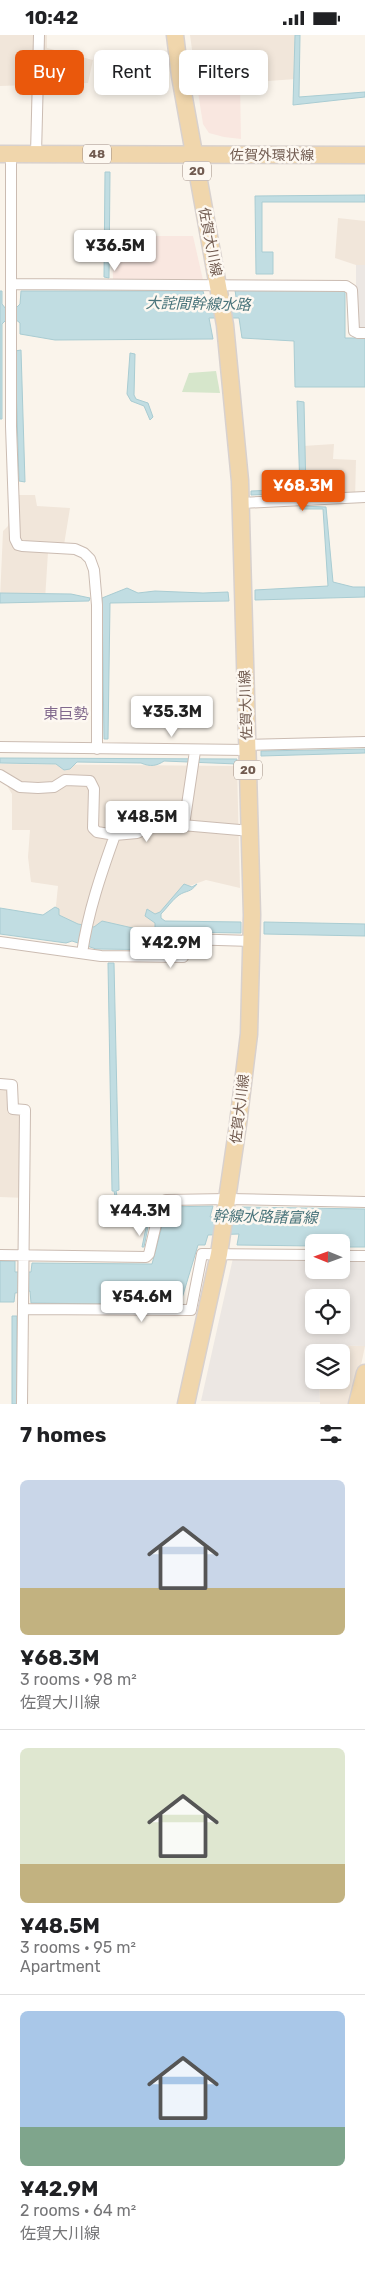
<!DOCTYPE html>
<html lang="en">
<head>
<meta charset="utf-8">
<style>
  body { margin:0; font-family:Rubik,"Noto Sans JP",sans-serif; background:#f2f2f2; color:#202124; height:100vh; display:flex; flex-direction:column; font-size:19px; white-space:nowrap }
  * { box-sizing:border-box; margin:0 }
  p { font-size:16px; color:#757577 }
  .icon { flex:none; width:28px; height:28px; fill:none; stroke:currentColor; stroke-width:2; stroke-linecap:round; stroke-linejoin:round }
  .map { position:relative; height:1369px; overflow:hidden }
  .sheet { display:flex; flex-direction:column; background:#fff; flex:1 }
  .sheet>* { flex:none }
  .banner { position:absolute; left:15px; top:15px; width:335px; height:45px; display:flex; gap:10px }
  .needle { width:32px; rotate:271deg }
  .tools { position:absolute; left:305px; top:1199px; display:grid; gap:10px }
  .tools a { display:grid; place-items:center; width:45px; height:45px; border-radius:8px; background:#fff; box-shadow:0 2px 8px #0003; font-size:25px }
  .price { position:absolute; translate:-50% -42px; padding:0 11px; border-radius:5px; background:#fff; color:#222; font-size:16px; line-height:32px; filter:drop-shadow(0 1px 2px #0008) }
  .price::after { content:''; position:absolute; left:50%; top:30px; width:15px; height:11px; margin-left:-8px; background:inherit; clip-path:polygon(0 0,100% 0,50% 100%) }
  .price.current { background:#ea580c; color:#fff }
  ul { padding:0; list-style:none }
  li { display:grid; align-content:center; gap:10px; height:265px; padding:0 20px }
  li+li { border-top:1px solid #e0e0e0 }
  li span { display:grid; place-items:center; height:155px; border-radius:8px; color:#555 }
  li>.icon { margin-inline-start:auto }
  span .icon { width:90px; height:90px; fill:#fffc; stroke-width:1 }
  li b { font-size:21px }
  h2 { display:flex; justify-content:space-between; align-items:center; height:60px; padding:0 20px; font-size:21px }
  .chip { padding:0 18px; border-radius:8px; background:#fff; box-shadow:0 2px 8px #0003; font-size:18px; line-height:45px }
  .chip.current { background:#ea580c; color:#fff }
  .status { display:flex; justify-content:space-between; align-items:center; height:35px; padding:0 25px; background:#fff; direction:ltr }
  .status svg { height:14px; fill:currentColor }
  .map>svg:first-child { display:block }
  .residential { fill:#f1e6da }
  .commercial { fill:#f9e7e0 }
  .industrial { fill:#ece7e3; fill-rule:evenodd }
  .green { fill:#d6e6cb }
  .water { fill:#c1dde2; stroke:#a9ccd2 }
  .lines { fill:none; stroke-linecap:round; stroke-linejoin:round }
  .minor-casing { stroke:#cbbcb2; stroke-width:12 }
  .primary-casing { stroke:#d8d1ce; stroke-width:19 }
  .minor { stroke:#fff; stroke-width:10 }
  .primary { stroke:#f0d6ac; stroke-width:16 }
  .labels { text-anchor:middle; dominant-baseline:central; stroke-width:5; stroke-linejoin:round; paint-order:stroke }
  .shield { fill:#fdf8f1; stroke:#9c8b81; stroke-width:1 }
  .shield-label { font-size:12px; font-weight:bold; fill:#725c51 }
  .street-label { font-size:14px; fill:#725c51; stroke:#fdf8f1 }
  .water-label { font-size:15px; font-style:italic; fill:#4a747b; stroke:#fdf8f1 }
  .neighbourhood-label { font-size:15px; fill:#81698d; stroke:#fdf8f1 }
</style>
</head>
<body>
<div class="status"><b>10:42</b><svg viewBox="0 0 49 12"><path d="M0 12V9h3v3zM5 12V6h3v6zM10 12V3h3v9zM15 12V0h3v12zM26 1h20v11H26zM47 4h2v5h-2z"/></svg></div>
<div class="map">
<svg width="365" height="1369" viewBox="0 0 365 1369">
  <rect width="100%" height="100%" fill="#faf4eb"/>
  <path class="residential" d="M0 0H47V13L93 25 88 48 0 51Z
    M190 0H298L296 44 197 51Z
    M338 183 365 186V230H356L335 223Z
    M334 409 333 424 356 425 355 465 304 466 303 411Z
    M16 460H35L37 471 70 473 63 516 48 517 45 565 0 564 3 496 8 491Z
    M0 729 237 731 240 853 206 845 184 853 158 882 155 899 54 890 58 851 31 847 28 822 30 795H12V759L3 744 0 743Z
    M0 1046 16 1048 15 1071 27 1073 26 1163 0 1162Z
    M318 1310 365 1311 353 1369H320L319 1345H341V1318L319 1317Z"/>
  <path class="commercial" d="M240 47 241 104 224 102 209 98 203 89 197 51Z
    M112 201H193L203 245H113Z"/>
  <path class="industrial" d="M356 230H365V294L356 292Z
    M233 1223 314 1224V1235H341V1224H365V1311L319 1310V1317L314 1318V1345H319L320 1367 201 1366ZM314 1262H341V1290H314Z"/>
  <path class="green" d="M216 336 220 358 182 357 189 338Z"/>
  <path class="water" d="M295 0H300L299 62 365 57V62L293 70Z
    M105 137H110L109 243 104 242Z
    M365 160V167H262V217H273V239H256L255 161Z
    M235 255H345V303H365V352H295L294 306 242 303 239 283H209L213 304 55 305 20 299V288L15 284H7L2 289V384H0V256H2V269L6 274H15L20 269 21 256H203L208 276H238Z
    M21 315 25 447 19 446 15 316Z
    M130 318 135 319 134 360 136 364 148 368 153 382 150 385 144 371 131 366 127 359Z
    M297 366 304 367 306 458 251 460V456L300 454Z
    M300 471 326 472 333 547 353 552H365V562L255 565V555L328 551 323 474H300Z
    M127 553 138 558 155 556 203 558 228 557 229 566 110 568 108 704H104L102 563Z
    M0 558 71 559 90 563 89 566 0 568Z
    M365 714V718L261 721V716Z
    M0 723 237 724V729L164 726C157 731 150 732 141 728L77 727 70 734 64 735 56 729 0 728Z
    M184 849 192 852 197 849C190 858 187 855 179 860 172 865 167 873 161 879V883L165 886 241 887V898L179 897 178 915 96 914 72 906 66 908 0 899V873L43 880 55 872 59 874V880L78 889 94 892 102 886 146 896 155 893V888L145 881 147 874 155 879 160 877Z
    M264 887 365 889V901L264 899Z
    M108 928H114L119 1155 116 1156 117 1161 154 1162 144 1212H142L152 1164 115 1161 114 1156H112Z
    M213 1171 210 1182H241L242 1172 365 1174V1212H341V1208H314V1211L237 1210 239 1199 208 1200 205 1210H198L180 1270 31 1268 30 1256 15 1258 14 1267H0V1226H15V1237H31L32 1228 152 1229 167 1172Z
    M12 1281H17V1369H12Z"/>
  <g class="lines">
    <defs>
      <path id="minor" d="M11 119V391L15 504 18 510 22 511 75 514 84 518 90 524 94 535 97 570V714
        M36 119 39 0
        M12 249 346 251 352 255 354 296 358 298H365
        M241 468 365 462
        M247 710 365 707
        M0 712 247 715
        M0 740 20 752 38 753 54 752 65 745 90 746 94 754 93 793 97 797 115 800
        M184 790 195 716
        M0 907 101 921 183 922 185 904 252 906
        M82 918C88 877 101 839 115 800L137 798 159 788 251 796
        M0 1049 12 1050 13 1074 25 1075 22 1369
        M0 1220 146 1222 149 1219 161 1168 166 1165 228 1164 365 1167
        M341 1221H365
        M23 1274 191 1275 202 1219 314 1220"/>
      <path id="primary" d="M175 0 180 41 225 290 240 446 252 880 249 999 238 1089 219 1219 186 1369
        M0 119 365 120
        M357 1369 365 1338"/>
    </defs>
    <use href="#minor" class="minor-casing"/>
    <use href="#primary" class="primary-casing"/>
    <use href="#minor" class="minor"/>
    <use href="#primary" class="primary"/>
  </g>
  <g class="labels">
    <g class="shield">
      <rect x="83" y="109.5" width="28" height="19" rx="4"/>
      <rect x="183" y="126.5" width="28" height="19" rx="4"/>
      <rect x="234" y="725.5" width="28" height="19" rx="4"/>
    </g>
    <g class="shield-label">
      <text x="97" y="119">48</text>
      <text x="197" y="136">20</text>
      <text x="248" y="735">20</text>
    </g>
    <g class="street-label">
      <text x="272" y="120">佐賀外環状線</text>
      <text transform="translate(210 207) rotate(79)">佐賀大川線</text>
      <text transform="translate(246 670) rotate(-92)">佐賀大川線</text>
      <text transform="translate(240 1074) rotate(-83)">佐賀大川線</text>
    </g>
    <g class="water-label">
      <text transform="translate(198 269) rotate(1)">大詫間幹線水路</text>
      <text transform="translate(265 1182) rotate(1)">幹線水路諸富線</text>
    </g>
    <g class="neighbourhood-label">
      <text x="66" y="679">東巨勢</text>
    </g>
  </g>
</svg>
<div class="tools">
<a><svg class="needle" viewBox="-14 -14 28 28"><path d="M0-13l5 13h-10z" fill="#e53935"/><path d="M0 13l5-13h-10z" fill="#757577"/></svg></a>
<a><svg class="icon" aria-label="locate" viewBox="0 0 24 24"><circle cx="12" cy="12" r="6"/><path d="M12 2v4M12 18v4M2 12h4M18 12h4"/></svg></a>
<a><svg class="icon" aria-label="layers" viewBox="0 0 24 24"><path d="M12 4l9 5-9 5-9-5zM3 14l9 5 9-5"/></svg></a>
</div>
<b class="price" style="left:115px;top:237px">¥36.5M</b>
<b class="price current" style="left:303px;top:477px">¥68.3M</b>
<b class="price" style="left:172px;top:703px">¥35.3M</b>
<b class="price" style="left:147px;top:808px">¥48.5M</b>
<b class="price" style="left:171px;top:934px">¥42.9M</b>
<b class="price" style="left:140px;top:1202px">¥44.3M</b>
<b class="price" style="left:142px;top:1288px">¥54.6M</b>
<div class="banner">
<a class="chip current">Buy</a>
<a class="chip">Rent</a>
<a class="chip">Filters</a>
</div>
</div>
<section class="sheet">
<h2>7 homes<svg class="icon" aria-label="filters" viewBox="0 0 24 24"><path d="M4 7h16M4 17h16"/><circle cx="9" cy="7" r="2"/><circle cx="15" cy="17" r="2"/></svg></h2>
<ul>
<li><span style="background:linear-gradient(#c9d6e8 70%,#c2b280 0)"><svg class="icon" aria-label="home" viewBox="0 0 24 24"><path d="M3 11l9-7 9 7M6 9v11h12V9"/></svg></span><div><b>¥68.3M</b><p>3 rooms · 98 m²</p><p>佐賀大川線</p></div></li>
<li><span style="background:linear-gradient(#dfe7d0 75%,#c2b280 0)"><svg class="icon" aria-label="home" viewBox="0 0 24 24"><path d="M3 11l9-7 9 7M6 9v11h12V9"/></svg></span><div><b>¥48.5M</b><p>3 rooms · 95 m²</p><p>Apartment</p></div></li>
<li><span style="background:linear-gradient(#a9c7e8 75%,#7fa58c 0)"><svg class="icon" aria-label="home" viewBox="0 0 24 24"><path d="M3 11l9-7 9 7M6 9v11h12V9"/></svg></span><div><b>¥42.9M</b><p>2 rooms · 64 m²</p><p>佐賀大川線</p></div></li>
</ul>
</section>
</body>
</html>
